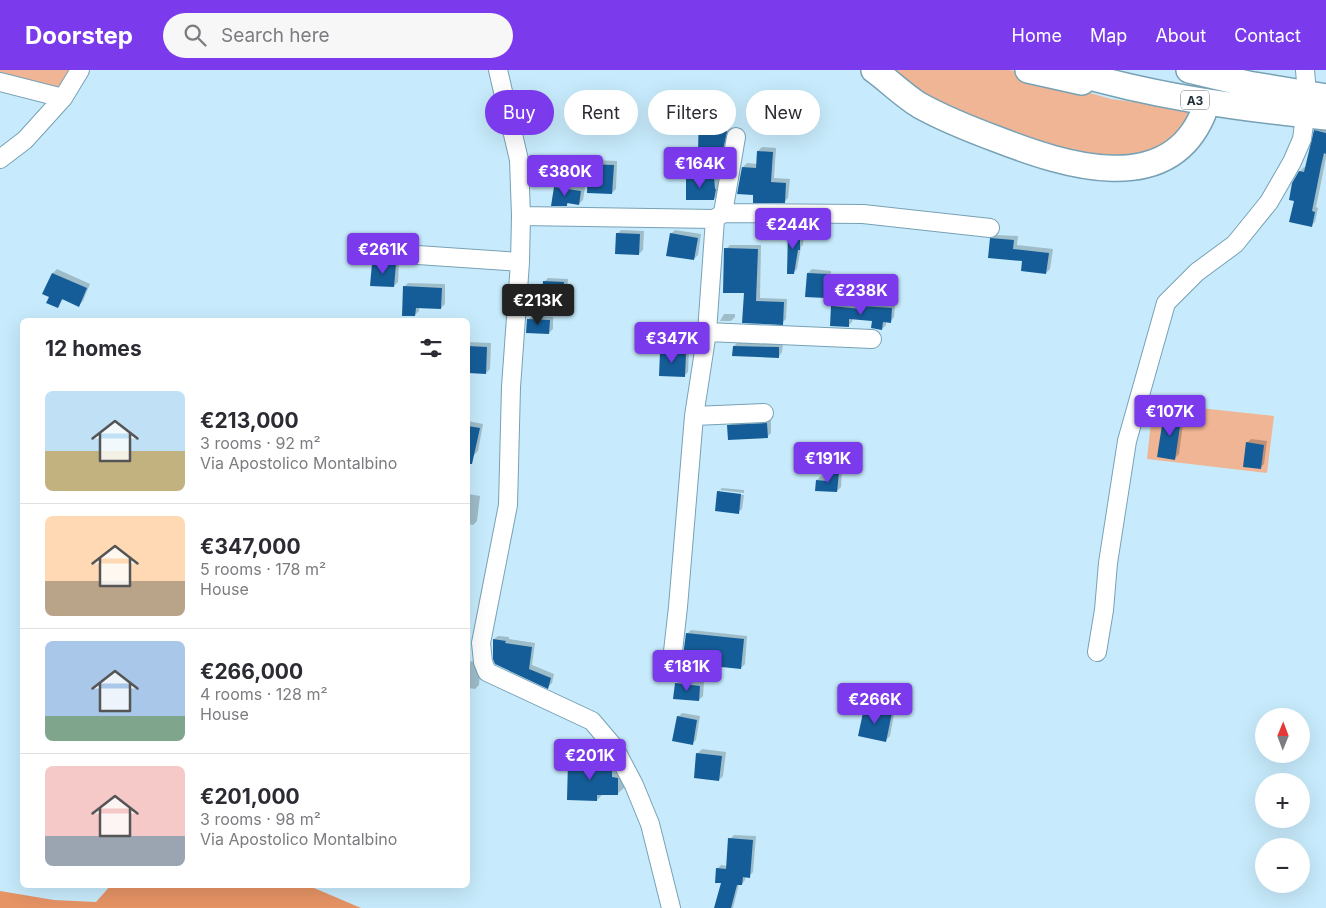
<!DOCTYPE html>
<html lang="en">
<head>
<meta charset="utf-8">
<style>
  body { margin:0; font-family:Inter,sans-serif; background:#f7f7f7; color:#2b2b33; height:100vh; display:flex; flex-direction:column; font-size:19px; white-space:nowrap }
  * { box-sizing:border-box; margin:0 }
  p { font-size:16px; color:#7c7c81 }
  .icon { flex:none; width:28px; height:28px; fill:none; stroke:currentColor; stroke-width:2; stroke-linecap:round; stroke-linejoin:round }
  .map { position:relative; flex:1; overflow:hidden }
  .sheet { position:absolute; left:20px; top:248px; width:450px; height:570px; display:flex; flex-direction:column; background:#fff; border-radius:8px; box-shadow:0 5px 20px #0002 }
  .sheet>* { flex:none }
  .hud { position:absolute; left:485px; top:20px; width:475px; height:45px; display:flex; gap:10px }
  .needle { width:32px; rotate:1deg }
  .controls { position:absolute; left:1255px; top:638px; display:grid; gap:10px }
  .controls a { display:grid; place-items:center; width:55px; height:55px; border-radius:50%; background:#fff; box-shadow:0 5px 20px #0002; font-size:25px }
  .price { position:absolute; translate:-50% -42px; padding:0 11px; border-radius:5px; background:#7c3aed; color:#fff; font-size:16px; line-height:32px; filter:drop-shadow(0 1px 2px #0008) }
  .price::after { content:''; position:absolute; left:50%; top:30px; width:15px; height:11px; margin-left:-8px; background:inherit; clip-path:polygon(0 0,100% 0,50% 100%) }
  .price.active { background:#222; color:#fff }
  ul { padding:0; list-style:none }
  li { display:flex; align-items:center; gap:15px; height:125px; padding:0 25px }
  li+li { border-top:1px solid #e1e1e2 }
  li span { display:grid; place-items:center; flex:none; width:140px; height:100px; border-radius:8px; color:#555 }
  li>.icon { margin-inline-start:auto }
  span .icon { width:60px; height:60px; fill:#fffc; stroke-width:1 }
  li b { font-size:21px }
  h2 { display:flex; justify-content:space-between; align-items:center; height:60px; padding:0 25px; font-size:21px }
  .pill { padding:0 18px; border-radius:22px; background:#fff; box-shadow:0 5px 20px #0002; font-size:18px; line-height:45px }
  .pill.active { background:#7c3aed; color:#fff }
  header { display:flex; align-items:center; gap:30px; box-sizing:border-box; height:70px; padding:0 25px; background:#7c3aed; color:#fff }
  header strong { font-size:24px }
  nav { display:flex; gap:28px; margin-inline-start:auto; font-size:18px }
  .search { width:350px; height:45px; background:#f7f7f7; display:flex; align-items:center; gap:12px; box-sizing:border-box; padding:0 18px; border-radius:28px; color:#7c7c81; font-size:19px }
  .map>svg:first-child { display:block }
  .green { fill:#f0b595 }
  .forest { fill:#e69365 }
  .shadow { fill:#0003 }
  .building { fill:#155d98 }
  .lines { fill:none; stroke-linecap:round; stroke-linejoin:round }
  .minor-casing { stroke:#77a1b5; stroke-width:20 }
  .highway-casing { stroke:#77a1b5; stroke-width:28 }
  .minor { stroke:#fff; stroke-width:18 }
  .highway { stroke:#fff; stroke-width:25 }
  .labels { text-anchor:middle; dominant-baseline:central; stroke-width:5; stroke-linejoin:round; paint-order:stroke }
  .shield { fill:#fff; stroke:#606d72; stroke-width:1 }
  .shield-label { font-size:12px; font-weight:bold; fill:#1c2e36 }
</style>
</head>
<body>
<header>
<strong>Doorstep</strong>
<div class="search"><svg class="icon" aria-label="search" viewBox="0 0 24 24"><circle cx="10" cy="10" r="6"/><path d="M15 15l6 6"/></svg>Search here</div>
<nav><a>Home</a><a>Map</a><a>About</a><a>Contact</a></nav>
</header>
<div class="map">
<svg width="1326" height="838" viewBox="0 0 1326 838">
  <rect width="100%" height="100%" fill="#c7ebfc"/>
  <path class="green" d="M0 0H72L58 21 0 6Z
    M891 0H1010L1111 29 1189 39 1194 43 1174 71 1130 88 1091 86 1051 77 994 56 932 29Z
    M1153 333 1274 346 1267 403 1147 389Z"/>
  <path class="forest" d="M111 815H307L361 838H0V821L54 830 96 832Z"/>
  <path class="shadow" d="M704 34H725V43H731V57L726 79 722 83 700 38Z
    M1319 57 1326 59V88L1316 137 1318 138 1315 152 1311 156 1300 101 1304 97 1306 98 1315 61Z
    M762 77 776 78 774 108 790 109 788 128 784 132 755 124 743 97 747 93 757 94 758 81Z
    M594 90 617 91 616 119 612 123 590 94Z
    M691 103H718V116H719L718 125 714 129 687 107Z
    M559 114 585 117 583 130 579 134 569 132 567 135 555 118Z
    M793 157 804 158 803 175 801 177 797 199 793 203 789 161Z
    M621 160 644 161 643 180 639 184 617 164Z
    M675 160 701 164 698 185 694 189 671 164Z
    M995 165 1018 166 1017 175 1053 179 1050 199 1046 203 991 169Z
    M730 175H761L760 228 787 229 786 249 782 253 745 222 726 179Z
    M377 189 399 191 398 212 394 216 373 193Z
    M57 199 90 214 83 231 79 235 63 229 58 237 50 226 53 203Z
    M812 199 831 201 830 223 826 227 808 203Z
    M548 208 568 209 567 221 563 225 544 212Z
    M408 213 445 214V234L441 238 419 237V241L415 245 404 217Z
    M866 232 895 235 894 247 891 251H886V255L882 259 873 250 853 248 852 252 848 256 832 237 836 233 864 235Z
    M724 244H735V247L731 251H720Z
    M532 246 553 247V259L549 263 528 250Z
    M468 272 491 273 490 299 486 303 468 302Z
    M738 272 783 274 782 282 779 286 734 276Z
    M665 278 689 280 688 302 684 306 661 282Z
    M1174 338 1185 339 1179 384 1175 388 1163 356 1167 352 1169 353 1170 342Z
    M771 349V363L767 367 729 356 733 352Z
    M468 351 483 354 478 381 474 385 468 383Z
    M1251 369 1267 371 1264 394 1260 398 1247 373Z
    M833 399 842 400 841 417 837 421 817 410 821 406 828 407 829 403Z
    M722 418 744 420V423L720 420V423L744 425 742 439 738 442 718 422Z
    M468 424 480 426 477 451 473 455 468 454Z
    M691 560 747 566 745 594 741 598 687 564Z
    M498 566 509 567V569L535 573 532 595 554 604 552 613 548 617 494 569Z
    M468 591 477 592 480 600 479 615 475 619 468 618Z
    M680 610 704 612 703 626 699 630 676 614Z
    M869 634 895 639 890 666 886 670 865 638Z
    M682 643 700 646 696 670 692 674 678 647Z
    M702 679 726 682 723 706 719 710 698 683Z
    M575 685 616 686 624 702V718L617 724H603L597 730 569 691Z
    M734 765 756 766 753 802 749 806H746L745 810 742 814H739L733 838H716L723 812 717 799 721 795 727 796 730 769Z"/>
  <path class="building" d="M699 38H721V46H727V62L722 84H698Z
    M1314 60 1326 63V84L1324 83 1321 96 1312 141 1315 142 1312 157 1289 152 1294 131 1289 130 1292 113 1299 101 1304 102Z
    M757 81 773 82 771 112 786 113 785 133H753V125L737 124 742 97 756 98Z
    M588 94 614 95 612 124 587 123Z
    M686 107H714L715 119H716L714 130H686Z
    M554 117 581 121 579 135 567 133V136H551Z
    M788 161H800V180H798L794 204H787Z
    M616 163 640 164 639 185 615 184Z
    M670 163 698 168 694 190 666 186Z
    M990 168 1014 170 1013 179 1049 183 1046 204 1021 201 1022 191 988 188Z
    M724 178 758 179 756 231 784 232 783 255 742 253 744 223H723Z
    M372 193 396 194 394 217 370 216Z
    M52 203 87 218 79 237 62 229 58 238 46 233 49 227 42 224Z
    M807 203 828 204 826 228 805 227Z
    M543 211 564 212 563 227 542 226Z
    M403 216 442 218 441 239 416 238 415 246H402Z
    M831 236 861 239V236L892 238 891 253 883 252 882 260 871 258 872 251 849 249V257L830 256Z
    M527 249 550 250 549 264 526 263Z
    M468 276 487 277 486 304 468 303Z
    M733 276 779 277V288L732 286Z
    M660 282 686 283 685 307 659 306Z
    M1169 342 1182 343 1175 390 1157 387 1162 355 1167 357Z
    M767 353 768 368 728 370 727 355Z
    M468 356 480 358 472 394H468Z
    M1246 372 1264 375 1261 399 1243 397Z
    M827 403H839L837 422 815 421 816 410 827 411Z
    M717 421 741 424 739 444 715 441Z
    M686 563 744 569 741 599 682 593Z
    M493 569 506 571 505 573 532 577 529 599 551 608 548 619 495 594 493 589Z
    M675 613 700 616 699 631 673 629Z
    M864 638 892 643 886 672 858 666Z
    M677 646 697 650 693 675 672 671Z
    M696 683 722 686 719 711 694 708Z
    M568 691 610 692 612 697V707L618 708V725H597V731L567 730Z
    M728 768 753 770 750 808 743 807 742 815H737L731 838H714L721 813H715L716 798 726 799Z"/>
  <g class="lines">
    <defs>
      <path id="minor" d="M498 0 519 90 521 146 520 192 511 317 508 435 481 573 483 592 487 602 592 651 614 677 634 715 650 754 671 838
        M1305 0 1306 12
        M0 12 63 28
        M0 89 25 70 63 28 80 0
        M723 143 736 67
        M521 146 715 149 723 143 863 144 990 158
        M373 182 520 192
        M707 262 872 269
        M694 346 764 343
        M1097 582 1104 540 1108 493 1127 371 1166 233 1197 202 1235 174 1269 132 1292 92 1302 69 1304 54
        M671 599 678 537 694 346 707 262 715 149"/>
      <path id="highway" d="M874 0C889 11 903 25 919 35 944 49 972 60 999 70 1064 95 1167 129 1203 44
        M1028 0 1082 12
        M1066 0C1151 26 1238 38 1326 47
        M1189 0 1248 14 1326 27"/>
    </defs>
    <use href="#minor" class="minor-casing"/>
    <use href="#highway" class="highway-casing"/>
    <use href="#minor" class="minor"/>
    <use href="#highway" class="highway"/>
  </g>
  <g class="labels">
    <rect class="shield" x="1181" y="20.5" width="28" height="19" rx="4"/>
    <g class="shield-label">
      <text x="1195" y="30">A3</text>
    </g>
  </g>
</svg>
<div class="controls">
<a><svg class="needle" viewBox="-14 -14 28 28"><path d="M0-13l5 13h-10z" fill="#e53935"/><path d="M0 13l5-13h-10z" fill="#7c7c81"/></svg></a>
<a>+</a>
<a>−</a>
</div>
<b class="price" style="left:700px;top:119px">€164K</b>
<b class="price" style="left:565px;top:127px">€380K</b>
<b class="price" style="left:793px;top:180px">€244K</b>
<b class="price" style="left:383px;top:205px">€261K</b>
<b class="price" style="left:861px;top:246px">€238K</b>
<b class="price active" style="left:538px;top:256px">€213K</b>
<b class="price" style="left:672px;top:294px">€347K</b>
<b class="price" style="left:1170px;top:367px">€107K</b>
<b class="price" style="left:828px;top:414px">€191K</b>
<b class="price" style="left:687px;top:622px">€181K</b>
<b class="price" style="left:875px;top:655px">€266K</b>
<b class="price" style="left:590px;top:711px">€201K</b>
<div class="hud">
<a class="pill active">Buy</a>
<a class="pill">Rent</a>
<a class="pill">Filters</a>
<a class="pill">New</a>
</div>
<section class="sheet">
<h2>12 homes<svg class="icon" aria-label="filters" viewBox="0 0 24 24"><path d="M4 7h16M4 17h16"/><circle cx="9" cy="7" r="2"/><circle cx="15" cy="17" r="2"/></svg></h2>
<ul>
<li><span style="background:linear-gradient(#bfe0f5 60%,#c2b280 0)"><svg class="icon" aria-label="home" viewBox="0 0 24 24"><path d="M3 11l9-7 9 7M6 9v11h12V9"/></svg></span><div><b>€213,000</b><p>3 rooms · 92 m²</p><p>Via Apostolico Montalbino</p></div></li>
<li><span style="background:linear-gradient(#ffd9b3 65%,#b9a48a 0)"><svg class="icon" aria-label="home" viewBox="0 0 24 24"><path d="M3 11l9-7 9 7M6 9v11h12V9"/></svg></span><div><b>€347,000</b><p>5 rooms · 178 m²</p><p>House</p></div></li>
<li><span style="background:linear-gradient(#a9c7e8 75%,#7fa58c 0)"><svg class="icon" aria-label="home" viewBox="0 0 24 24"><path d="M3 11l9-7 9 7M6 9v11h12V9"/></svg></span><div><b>€266,000</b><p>4 rooms · 128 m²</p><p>House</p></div></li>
<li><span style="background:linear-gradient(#f6c9c9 70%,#9aa5b1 0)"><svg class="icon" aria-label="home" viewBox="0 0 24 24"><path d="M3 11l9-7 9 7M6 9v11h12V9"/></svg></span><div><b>€201,000</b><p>3 rooms · 98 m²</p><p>Via Apostolico Montalbino</p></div></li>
</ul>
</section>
</div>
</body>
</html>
